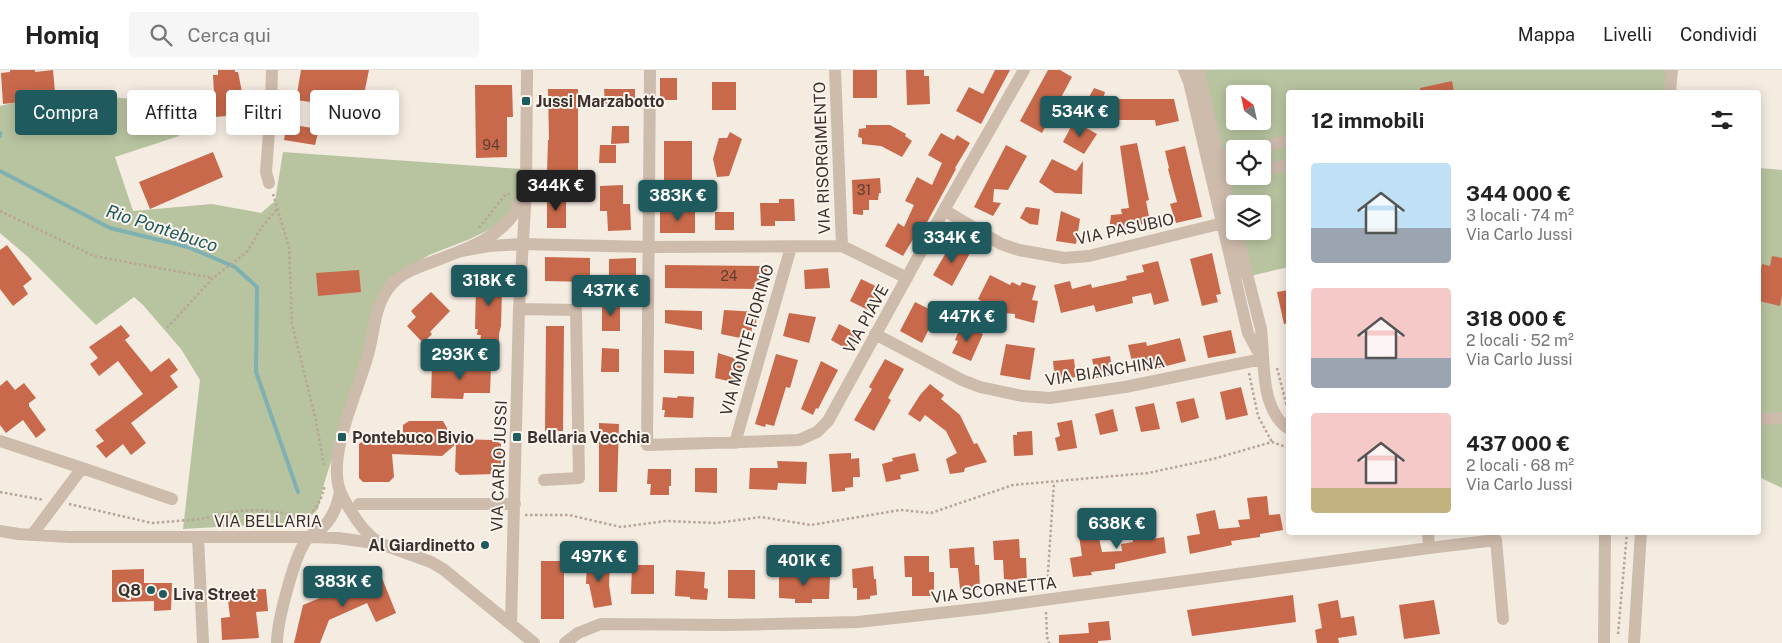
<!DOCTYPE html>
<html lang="it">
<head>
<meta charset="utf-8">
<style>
  body { margin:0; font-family:"Public Sans",sans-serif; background:#f6f6f6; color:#222; height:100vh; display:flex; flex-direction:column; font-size:19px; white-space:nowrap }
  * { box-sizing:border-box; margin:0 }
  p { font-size:16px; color:#767676 }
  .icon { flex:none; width:28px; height:28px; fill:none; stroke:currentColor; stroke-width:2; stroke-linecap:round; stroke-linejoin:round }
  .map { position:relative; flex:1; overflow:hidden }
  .side { position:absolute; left:1286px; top:20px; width:475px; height:445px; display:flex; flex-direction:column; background:#fff; border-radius:5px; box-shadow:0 2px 12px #0003 }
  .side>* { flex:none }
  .guide { position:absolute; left:15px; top:20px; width:475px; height:45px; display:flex; gap:10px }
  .needle { width:32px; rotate:327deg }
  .tools { position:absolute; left:1226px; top:15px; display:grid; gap:10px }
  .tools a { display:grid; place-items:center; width:45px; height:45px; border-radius:5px; background:#fff; box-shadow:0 2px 12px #0003; font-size:25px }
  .price { position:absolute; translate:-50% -42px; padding:0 11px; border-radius:5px; background:#1f5a5e; color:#fff; font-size:16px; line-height:32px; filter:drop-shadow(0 1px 2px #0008) }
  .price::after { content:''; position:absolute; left:50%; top:30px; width:15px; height:11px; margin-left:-8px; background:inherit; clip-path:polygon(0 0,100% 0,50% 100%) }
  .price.on { background:#222; color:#fff }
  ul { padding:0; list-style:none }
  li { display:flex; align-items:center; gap:15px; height:125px; padding:0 25px }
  li span { display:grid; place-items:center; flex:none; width:140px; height:100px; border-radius:5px; color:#555 }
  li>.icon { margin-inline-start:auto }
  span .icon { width:60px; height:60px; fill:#fffc; stroke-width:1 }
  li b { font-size:21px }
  h2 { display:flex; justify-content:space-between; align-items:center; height:60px; padding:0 25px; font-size:21px }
  .chip { padding:0 18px; border-radius:5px; background:#fff; box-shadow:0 2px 12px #0003; font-size:18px; line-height:45px }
  .chip.on { background:#1f5a5e; color:#fff }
  header { display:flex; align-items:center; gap:30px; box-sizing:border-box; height:70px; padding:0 25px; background:#fff; border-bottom:1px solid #e0e0e0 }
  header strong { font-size:24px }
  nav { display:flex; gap:28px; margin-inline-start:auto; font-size:18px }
  .search { width:350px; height:45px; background:#f6f6f6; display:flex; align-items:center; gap:12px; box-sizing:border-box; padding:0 18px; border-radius:5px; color:#767676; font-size:19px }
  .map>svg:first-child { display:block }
  .green { fill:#b8c4a0; fill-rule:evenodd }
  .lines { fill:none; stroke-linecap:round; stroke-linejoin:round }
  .stream { stroke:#7fb0b2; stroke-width:4 }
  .building { fill:#c8694b }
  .path { stroke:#b9a596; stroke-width:2.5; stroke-dasharray:2.5 2.5; stroke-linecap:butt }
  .minor { stroke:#cdbbac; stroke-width:12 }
  .poi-dot { fill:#1f5a5e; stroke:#fbf5ee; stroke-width:2 }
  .labels { text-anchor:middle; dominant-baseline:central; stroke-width:4; stroke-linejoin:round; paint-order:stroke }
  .number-label { font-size:14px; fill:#5e3e33 }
  .poi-label { font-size:16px; font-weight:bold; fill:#3b302b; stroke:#fbf5ee; text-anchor:start }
  .street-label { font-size:16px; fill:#3b302b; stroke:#fbf5ee }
  .water-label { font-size:18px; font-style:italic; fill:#1f5a5e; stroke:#fbf5ee }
</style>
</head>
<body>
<header>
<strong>Homiq</strong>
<div class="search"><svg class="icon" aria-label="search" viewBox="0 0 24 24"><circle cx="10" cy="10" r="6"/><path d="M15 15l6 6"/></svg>Cerca qui</div>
<nav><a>Mappa</a><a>Livelli</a><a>Condividi</a></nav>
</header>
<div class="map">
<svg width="1782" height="573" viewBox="0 0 1782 573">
  <rect width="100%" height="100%" fill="#f4ebe1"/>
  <path class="green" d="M1188 0H1675L1674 22H1289V197L1241 208ZM1235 24H1262V51H1235ZM1235 79H1262V106H1235ZM1235 134H1262V161H1235Z
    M62 24 179 32V66L115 87 133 141 212 134 261 143 275 131 283 82 522 99 516 138 499 155 470 169 429 185 405 200 384 219 324 414 318 439 305 452 183 459 200 310 181 279 143 235 134 227 96 255 28 187 0 163V36L29 29Z
    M1759 98 1782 100V418L1759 407Z"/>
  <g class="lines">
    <path class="stream" d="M0 63V66
      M0 101 110 158 188 177 235 197 257 217 256 302 298 422"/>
  </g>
  <path class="building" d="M10 0H35V2L53 0 55 22 20 25 21 32 3 34 1 3 10 2Z
    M218 0H235V2H238L242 22H245L246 31 243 32V40H237V43L226 44V46L215 47 214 45H206L205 23H214L213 5H218Z
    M301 0H369L361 39 296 30Z
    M853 0H877V28H853Z
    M906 0H924V6H929L930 34 907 35Z
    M995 0H1010L981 54 956 41 969 17 983 24Z
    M1048 0H1060L1072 7 1042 63 1020 51Z
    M660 8H677V30H660Z
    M1452 11 1454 22H1420V18Z
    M712 12H736V40H712Z
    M475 15H512L513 47H507V87L476 88Z
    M1094 18 1105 22 1103 29H1174L1179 51 1156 56 1155 50H1117L1082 29H1088Z
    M548 19H578V103H547L548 70H549Z
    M604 19H635V34H605Z
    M1074 51 1097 64 1084 84 1063 72Z
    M287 54 319 59 315 75 284 70Z
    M866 55H890L906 64 905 66 912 71 902 87 881 76 862 74V68L858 67 859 59 866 58Z
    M612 56H629V73L611 74Z
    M730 62 742 69 729 106 717 107 713 89 719 68H727Z
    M941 63 954 70 957 65 970 73 955 98 956 99 925 156 922 154 903 186 885 176 898 153 904 157 914 135 905 131 917 107 932 115 942 93 928 85Z
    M664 71H692V115H664Z
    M1137 73 1149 130 1146 131 1150 152 1130 158 1128 164 1109 161 1111 145 1122 144 1121 139 1129 138 1120 76Z
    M600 75H616V93H599Z
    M1006 75 1027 86 1008 120 994 119 993 132 1001 133 993 146 974 137Z
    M1185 76 1202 147 1176 153 1170 134 1177 132 1168 99 1169 98 1165 81Z
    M213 82 223 107 150 139 139 112Z
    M1052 89 1076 101 1083 91 1082 124 1055 123 1039 112Z
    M880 108 881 123H879L878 130H869V140H863V145L853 144 852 110Z
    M623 115V134H630L631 160 608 161 607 141H600V116Z
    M547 126H566V158H547Z
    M779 129H794L795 151H775V156H761L760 133H779Z
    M1026 137 1040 139 1038 155 1030 154 1020 148Z
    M1061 141 1080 149 1076 174 1056 171Z
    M660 142H695V163H660Z
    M715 142H734V160H715Z
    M952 172 970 183 952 216 933 205Z
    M7 175 32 209 23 216 28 224 13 236 0 219V180Z
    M1212 183 1221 224 1216 225 1218 232 1202 236 1190 189Z
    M1772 186 1782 188V226L1780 236 1759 231V209L1762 194 1770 196Z
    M545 187 590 188V212L545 211Z
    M636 188V212H609V189Z
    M1158 191 1169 231 1154 235 1151 223 1132 227 1133 233 1096 242 1094 235 1061 243 1054 215 1070 211 1072 219 1091 214 1092 218 1127 210 1126 206 1144 202 1142 195Z
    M665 195 767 196V219L665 218Z
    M828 198 830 218 805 219 804 200Z
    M359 200 361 222 318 226 316 203Z
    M481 202H498L500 218H502L501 256 499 264V272L480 273 481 265H477L478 259H475L476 217H478V210H480Z
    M990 205 1010 215 1012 212 1020 216 1022 212 1036 216 1032 230 1038 231 1034 253 1015 248V244L1004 243 996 239 995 240 978 229Z
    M861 209 884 220 872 242 850 231Z
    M1289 220V253L1284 254 1277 222Z
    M431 222 450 241 430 262 432 264 423 273 407 256 416 247 411 241Z
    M915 232 937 243 922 273 900 261Z
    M602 234H620V261H602Z
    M665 240 702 241V260L665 253Z
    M724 240 757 242 756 253H753L750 270 721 264Z
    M789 243 816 247 809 273 783 266Z
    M839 254 860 265 852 282 831 270Z
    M121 255 130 266 125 270 151 302 169 288 178 300 170 306 178 317 131 353 146 373 131 385 123 374 106 388 96 376 104 371 95 360 143 324 118 291 99 306 90 294 98 288 89 277Z
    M961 255 983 264 971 291 952 283 958 271 955 270Z
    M546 256H564L563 361H545Z
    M1231 260 1236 283 1208 288 1203 266Z
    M1180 268 1186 291 1135 304 1128 275 1146 272 1147 276Z
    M1006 274 1035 278 1030 310 1000 305Z
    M602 278 619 279V302H601Z
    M664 280 694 281V304L664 303Z
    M718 283 743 291 737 313 715 308Z
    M776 284 798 290 790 318 786 317 774 356 766 354 765 357 755 354Z
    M1110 286 1113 305 1096 308 1092 289Z
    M885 289 904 299 888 328 891 330 874 361 854 350 872 319 869 317Z
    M1074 289 1076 307 1055 310 1053 291Z
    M821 291 838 300 818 339 816 338 813 345 801 339Z
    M432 295 491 296 490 323H464L463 329 431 328Z
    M7 310 15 320 24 313 36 328 29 333V336L46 360 36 368 23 350 6 363 0 355V316Z
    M930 314 944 325 941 329 960 345 974 374 977 373 987 392 965 398 964 402 950 404 946 389 957 383 946 361 925 345 920 352 908 344 920 325Z
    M1241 317 1248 345 1226 350 1220 322Z
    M678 326 694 327 693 348 664 347 665 340H662L663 327 677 328Z
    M1194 328 1199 348 1181 353 1176 332Z
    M1154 333 1160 359 1141 362 1135 337Z
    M1113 339 1118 361 1100 365 1095 344Z
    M1072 350 1077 378 1058 381 1055 368 1060 366 1057 353Z
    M409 351H443L447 358V369L495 370 501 374V399L496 404 460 405 455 401 456 374 442 386 392 384 394 407 389 412H363L359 408V374L364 370 403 369V355Z
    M599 353 619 354 617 422H599Z
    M1032 361 1033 385 1014 386 1013 365H1017V362Z
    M851 383V389L859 388 860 407H853V417L845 418V421L832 422 829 384Z
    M915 383 919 401 900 405 901 409 886 412 882 394 893 391 892 388Z
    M777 391 807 392 806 414 778 413 777 420 749 419 750 398H778Z
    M695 398H717V423L695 422Z
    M648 399H671V416H669V425H650L651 414H647Z
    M1267 426 1269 445 1280 444 1283 460 1260 464V467L1231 471 1232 475 1190 484 1187 466 1200 464 1196 444 1215 440 1219 459 1240 457 1238 450 1250 449 1247 428Z
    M1149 448 1152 469 1164 467 1166 483 1115 494V499L1091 502 1092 505 1073 507 1070 488 1082 486 1079 466 1098 463 1102 482 1122 481 1121 474 1133 472 1130 451Z
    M1019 469 1020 488H1026L1027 513H1015L1014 510 1004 509 1003 490H994L993 471Z
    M974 477 975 495H979L980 520H968V518L960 519 958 498H950L949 479Z
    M904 486H929V502H934V526H912V507H905Z
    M541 491H564V549H541Z
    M587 492 610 493 609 515 612 535 594 538 589 514H586Z
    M632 495H654V524H631Z
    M873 496 874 509H876L877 525 870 526V529L857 530V518H853L852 499Z
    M144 499V513H172L171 540 154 541V531L112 532V500Z
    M676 500 705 502 704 518 708 519 707 530 690 529V527L675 526Z
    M728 500H755V529L728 528Z
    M788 502H820V506H830L829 529H812V533H795V529L779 528V506H788Z
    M380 503 396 543 376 552 367 533 329 550 320 573H294L303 535Z
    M266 519 268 541 256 542 259 568 222 570 221 548 230 547 227 521Z
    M1293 525 1296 552 1192 566 1187 540Z
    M1338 530 1341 548 1354 546 1357 565 1338 568 1339 573H1317L1315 560 1322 558 1318 534Z
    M1434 530 1440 564 1404 569 1399 535Z
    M1109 551 1111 570 1098 571V573H1059V565L1089 563 1088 553Z"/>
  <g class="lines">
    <path class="path" d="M273 124 289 177 292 254 316 351 324 395
      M0 141 94 186 213 208
      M479 158 506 124H510
      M167 258 213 208 247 182 261 158 278 138
      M1277 298 1287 337
      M1249 303 1258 346 1272 372
      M0 422 44 430
      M69 434 152 453 201 449 236 441 259 440 279 442 311 450
      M525 445H569L621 457 666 451 716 453 761 447 811 455 900 440 931 443 1013 415 1148 403 1213 389 1272 372 1289 378
      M305 448C318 438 321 430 325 415
      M1047 517 1054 412
      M1046 542 1047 567 1049 573
      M1618 564 1627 462"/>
    <path class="minor" d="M650 0 647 375 799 370 817 362 828 351 944 140 1024 0
      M835 0 842 176
      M1184 0 1189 12 1248 263 1262 289
      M1198 0 1235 158
      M1670 22 1672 0
      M1253 79 1286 71
      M1218 87 1235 83
      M1262 101 1289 94
      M1224 111 1241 106
      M269 113 266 102 271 35 272 0
      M944 140 1001 174 1019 180 1064 188 1089 186 1235 150
      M1262 142 1264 141
      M1236 161 1261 259C1265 289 1259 339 1289 359
      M461 181 489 176 522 174 650 177 842 176 907 208
      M519 239 576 240 579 408 544 410
      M875 264 962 310 980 317 1022 326 1050 328 1125 317 1262 289
      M1759 349 1782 348
      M0 371 82 398
      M735 373 791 177
      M359 434H515
      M0 461 18 464 69 467H309L338 468 381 474 431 492 443 499 534 573
      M32 465 82 398 172 429
      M198 467 203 573
      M378 472C366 464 358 453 351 441 347 435 343 428 340 421 327 385 357 324 367 288 375 263 373 235 392 214 402 203 418 197 432 192 460 181 495 171 513 145 517 139 520 131 523 125
      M1429 478 1496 470 1503 549
      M511 553 519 239 526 120 527 0
      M277 573C277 553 295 480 309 467 313 463 318 461 322 458 333 448 338 435 340 420
      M565 573 578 563 601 554 729 555 858 552 985 538 1429 478 1428 462
      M1604 573 1605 462
      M1634 573 1641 462"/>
  </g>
  <g class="poi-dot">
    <rect x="521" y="26" width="10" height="10" rx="2.5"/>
    <rect x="337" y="362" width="10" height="10" rx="2.5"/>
    <rect x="512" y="362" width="10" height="10" rx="2.5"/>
    <circle cx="485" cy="475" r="5"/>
    <circle cx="151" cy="520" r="5"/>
    <circle cx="163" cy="524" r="5"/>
  </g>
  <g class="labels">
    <g class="number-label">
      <text x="491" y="75">94</text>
      <text x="864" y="120">31</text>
      <text x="729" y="206">24</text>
    </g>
    <g class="poi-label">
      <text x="536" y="31">Jussi Marzabotto</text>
      <text x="352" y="367">Pontebuco Bivio</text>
      <text x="527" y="367">Bellaria Vecchia</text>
      <text x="475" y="475" text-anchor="end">Al Giardinetto</text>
      <text x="141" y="520" text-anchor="end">Q8</text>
      <text x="173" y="524">Liva Street</text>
    </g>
    <g class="street-label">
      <text transform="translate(822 88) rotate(-92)">VIA RISORGIMENTO</text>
      <text transform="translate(1125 159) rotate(-12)">VIA PASUBIO</text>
      <text transform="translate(866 249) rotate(-61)">VIA PIAVE</text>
      <text transform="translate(747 270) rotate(-74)">VIA MONTE FIORINO</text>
      <text transform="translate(1105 301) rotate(-9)">VIA BIANCHINA</text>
      <text transform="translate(499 396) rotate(-88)">VIA CARLO JUSSI</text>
      <text x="268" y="451">VIA BELLARIA</text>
      <text transform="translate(994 520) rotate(-7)">VIA SCORNETTA</text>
    </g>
    <g class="water-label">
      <text transform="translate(162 158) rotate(18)">Rio Pontebuco</text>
    </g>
  </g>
</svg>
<div class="tools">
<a><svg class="needle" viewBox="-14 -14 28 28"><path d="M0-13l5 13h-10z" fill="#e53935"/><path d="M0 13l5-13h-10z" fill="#767676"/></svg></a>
<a><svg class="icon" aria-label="locate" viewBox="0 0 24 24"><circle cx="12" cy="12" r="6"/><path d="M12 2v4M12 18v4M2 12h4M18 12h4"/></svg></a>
<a><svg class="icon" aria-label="layers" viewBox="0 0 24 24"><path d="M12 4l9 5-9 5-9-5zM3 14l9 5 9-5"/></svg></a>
</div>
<b class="price" style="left:1080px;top:68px">534K €</b>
<b class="price on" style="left:556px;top:142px">344K €</b>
<b class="price" style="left:678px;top:152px">383K €</b>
<b class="price" style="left:952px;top:194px">334K €</b>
<b class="price" style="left:489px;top:237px">318K €</b>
<b class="price" style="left:611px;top:247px">437K €</b>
<b class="price" style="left:967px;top:273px">447K €</b>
<b class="price" style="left:460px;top:311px">293K €</b>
<b class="price" style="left:1117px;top:480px">638K €</b>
<b class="price" style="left:599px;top:513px">497K €</b>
<b class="price" style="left:804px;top:517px">401K €</b>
<b class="price" style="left:343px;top:538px">383K €</b>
<div class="guide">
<a class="chip on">Compra</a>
<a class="chip">Affitta</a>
<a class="chip">Filtri</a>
<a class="chip">Nuovo</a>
</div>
<section class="side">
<h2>12 immobili<svg class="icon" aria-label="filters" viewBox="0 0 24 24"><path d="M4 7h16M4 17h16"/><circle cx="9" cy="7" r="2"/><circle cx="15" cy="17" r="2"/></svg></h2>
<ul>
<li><span style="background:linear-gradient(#bfe0f5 65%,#9aa5b1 0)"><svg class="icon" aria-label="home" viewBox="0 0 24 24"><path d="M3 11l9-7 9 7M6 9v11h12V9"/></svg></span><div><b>344 000 €</b><p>3 locali · 74 m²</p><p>Via Carlo Jussi</p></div></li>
<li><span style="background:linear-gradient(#f6c9c9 70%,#9aa5b1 0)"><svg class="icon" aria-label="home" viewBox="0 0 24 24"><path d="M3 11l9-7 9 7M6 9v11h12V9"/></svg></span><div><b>318 000 €</b><p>2 locali · 52 m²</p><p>Via Carlo Jussi</p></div></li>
<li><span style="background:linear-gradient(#f6c9c9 75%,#c2b280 0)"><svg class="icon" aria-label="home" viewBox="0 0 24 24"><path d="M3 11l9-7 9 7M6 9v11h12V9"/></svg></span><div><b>437 000 €</b><p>2 locali · 68 m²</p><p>Via Carlo Jussi</p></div></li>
</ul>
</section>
</div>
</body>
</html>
